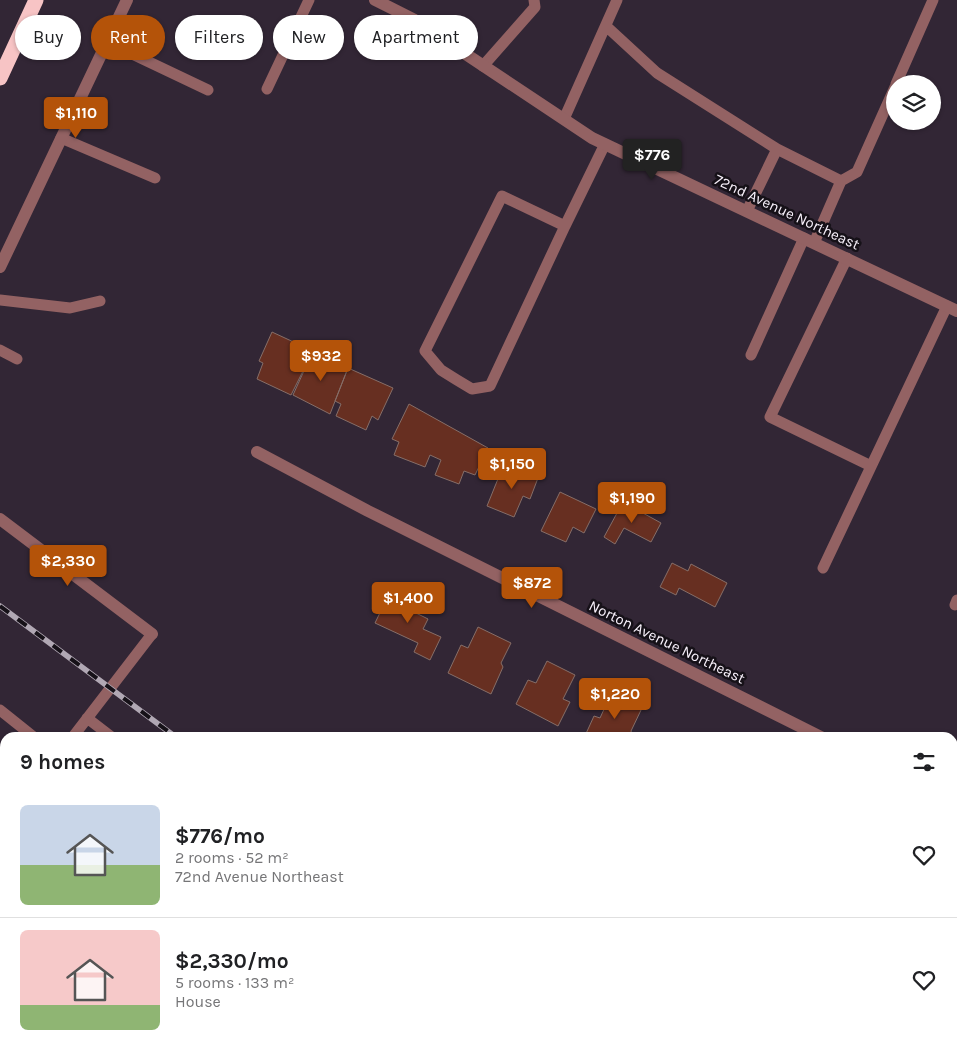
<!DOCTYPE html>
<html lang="en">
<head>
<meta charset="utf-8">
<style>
  body { margin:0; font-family:Karla,sans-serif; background:#f6f6f6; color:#202124; height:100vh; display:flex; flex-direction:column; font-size:19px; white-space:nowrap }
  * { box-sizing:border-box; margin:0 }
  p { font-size:16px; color:#757577 }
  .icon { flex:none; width:28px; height:28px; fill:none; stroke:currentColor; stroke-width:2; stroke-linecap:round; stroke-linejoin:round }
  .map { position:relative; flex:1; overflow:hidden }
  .panel { position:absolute; left:0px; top:732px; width:958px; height:321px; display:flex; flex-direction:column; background:#fff; border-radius:15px 15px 0 0; box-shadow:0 1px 4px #0004 }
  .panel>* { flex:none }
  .hud { position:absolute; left:15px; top:15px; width:500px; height:45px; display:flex; gap:10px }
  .controls { position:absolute; left:886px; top:75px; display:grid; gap:10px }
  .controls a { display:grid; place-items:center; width:55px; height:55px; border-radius:50%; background:#fff; box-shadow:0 1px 4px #0004; font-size:25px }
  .price { position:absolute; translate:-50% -42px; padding:0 11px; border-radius:5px; background:#b45309; color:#fff; font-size:16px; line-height:32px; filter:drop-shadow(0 1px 2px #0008) }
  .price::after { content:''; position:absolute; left:50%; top:30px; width:15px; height:11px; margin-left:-8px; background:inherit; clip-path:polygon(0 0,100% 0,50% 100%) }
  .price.active { background:#222; color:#fff }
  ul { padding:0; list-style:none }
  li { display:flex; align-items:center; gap:15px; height:125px; padding:0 20px }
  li+li { border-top:1px solid #e0e0e0 }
  li span { display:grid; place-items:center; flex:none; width:140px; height:100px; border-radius:8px; color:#555 }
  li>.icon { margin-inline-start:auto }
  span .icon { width:60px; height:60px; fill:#fffc; stroke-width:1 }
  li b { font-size:21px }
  h2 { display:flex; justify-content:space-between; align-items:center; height:60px; padding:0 20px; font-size:21px }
  .tag { padding:0 18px; border-radius:22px; background:#fff; box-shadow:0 1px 4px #0004; font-size:18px; line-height:45px }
  .tag.active { background:#b45309; color:#fff }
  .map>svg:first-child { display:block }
  .building { fill:#672f21; stroke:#866e68 }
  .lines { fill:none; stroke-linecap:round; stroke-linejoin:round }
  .path { stroke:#736976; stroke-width:3; stroke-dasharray:4 2.5; stroke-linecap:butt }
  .lane { stroke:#936263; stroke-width:11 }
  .street { stroke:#936263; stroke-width:12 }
  .secondary { stroke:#ce7f82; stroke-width:12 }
  .highway { stroke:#f7c4c5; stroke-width:15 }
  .rail-casing { stroke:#b1a8b4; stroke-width:5.5 }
  .rail { stroke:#161118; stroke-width:4; stroke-dasharray:11; stroke-linecap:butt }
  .labels { text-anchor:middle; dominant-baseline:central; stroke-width:5; stroke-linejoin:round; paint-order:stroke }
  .street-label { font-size:15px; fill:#f9f2fc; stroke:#161118 }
</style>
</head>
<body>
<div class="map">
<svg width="957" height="1053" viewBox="0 0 957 1053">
  <rect width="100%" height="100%" fill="#322635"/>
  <path class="building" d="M272 332 313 351 291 395 257 379 263 363 259 361Z
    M313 351 348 368 330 414 293 395Z
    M348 368 393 388 378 420 372 416 366 430 336 416 341 404 335 401Z
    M409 404 488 448 475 475 464 471 459 484 435 475 441 460 430 455 425 467 394 455 399 442 392 439Z
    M504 464 538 478 530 499 523 496 514 517 487 506Z
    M560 492 596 509 584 533 573 527 566 542 541 531Z
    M623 502 661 523 651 542 624 528 615 544 604 537Z
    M672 563 688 571 691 564 727 583 715 607 679 588 676 595 660 587Z
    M391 590 414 601 410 610 428 619 423 629 441 637 430 660 414 652 418 643 375 623Z
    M478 627 511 643 501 663 503 667 491 694 448 673 461 645 468 648Z
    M547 661 575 675 563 699 570 702 558 726 516 704 528 680 536 683Z
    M611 694 642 708 631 731 633 738H584L594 716 600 718Z
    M5 1046V1049H99L105 1053H0V1047Z"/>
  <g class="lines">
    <path class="path" d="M952 919 957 909
      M888 1053 890 1049"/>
    <path class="lane" d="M606 26 657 73 777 149 747 211
      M107 42 208 90
      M483 66 535 7 534 0
      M896 84 933 0
      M267 89 309 0
      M564 119 617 0
      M61 138 155 178
      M777 149 841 181 857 172 895 87
      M565 226 490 386 472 389 457 380 441 370 425 351 502 196 565 226 605 144
      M814 243 841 181
      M847 258 770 417 871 466
      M0 300 70 308 100 301
      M0 350 17 359
      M751 355 804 238
      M823 568 947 306
      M955 605 957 600
      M0 710 35 738
      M87 718 113 738
      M72 738 152 634
      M0 870 5 864
      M0 905H5
      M0 968 5 970
      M286 1049 288 1053
      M510 1049 514 1053
      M176 1053 179 1049
      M824 1053 827 1049"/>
    <path class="street" d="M375 0 413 19 592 138 957 311
      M0 267 127 0
      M257 452 368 511 823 738
      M0 519 152 634
      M952 802 957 804"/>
    <path class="secondary" d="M952 992 957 982
      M923 1053 925 1049"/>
    <path class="highway" d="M0 78 36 0"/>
    <defs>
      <path id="rail" d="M0 606 177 738
        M571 1049 576 1053"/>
    </defs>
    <use href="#rail" class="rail-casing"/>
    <use href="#rail" class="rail"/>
  </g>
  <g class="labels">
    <g class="street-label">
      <text transform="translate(787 212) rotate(25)">72nd Avenue Northeast</text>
      <text transform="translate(667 642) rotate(26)">Norton Avenue Northeast</text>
    </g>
  </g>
</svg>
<div class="controls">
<a><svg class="icon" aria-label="layers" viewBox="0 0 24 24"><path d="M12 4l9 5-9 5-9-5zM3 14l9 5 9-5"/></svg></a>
</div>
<b class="price" style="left:76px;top:139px">$1,110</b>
<b class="price active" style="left:652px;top:181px">$776</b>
<b class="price" style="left:321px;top:382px">$932</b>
<b class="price" style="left:512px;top:490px">$1,150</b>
<b class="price" style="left:632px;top:524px">$1,190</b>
<b class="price" style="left:68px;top:587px">$2,330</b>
<b class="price" style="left:532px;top:609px">$872</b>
<b class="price" style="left:408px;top:624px">$1,400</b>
<b class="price" style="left:615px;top:720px">$1,220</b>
<div class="hud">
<a class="tag">Buy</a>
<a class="tag active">Rent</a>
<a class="tag">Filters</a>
<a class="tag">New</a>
<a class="tag">Apartment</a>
</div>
<section class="panel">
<h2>9 homes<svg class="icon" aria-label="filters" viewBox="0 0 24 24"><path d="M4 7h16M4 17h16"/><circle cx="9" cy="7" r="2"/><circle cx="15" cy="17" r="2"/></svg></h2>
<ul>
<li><span style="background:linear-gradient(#c9d6e8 60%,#8fb573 0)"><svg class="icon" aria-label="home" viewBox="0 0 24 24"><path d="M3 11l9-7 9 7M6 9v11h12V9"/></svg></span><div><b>$776/mo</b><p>2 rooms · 52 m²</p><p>72nd Avenue Northeast</p></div><svg class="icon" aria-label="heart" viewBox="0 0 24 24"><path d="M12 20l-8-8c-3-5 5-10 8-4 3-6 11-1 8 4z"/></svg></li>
<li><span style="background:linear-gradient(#f6c9c9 75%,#8fb573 0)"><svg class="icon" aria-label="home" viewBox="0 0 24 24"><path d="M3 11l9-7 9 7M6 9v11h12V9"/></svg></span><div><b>$2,330/mo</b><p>5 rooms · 133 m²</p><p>House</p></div><svg class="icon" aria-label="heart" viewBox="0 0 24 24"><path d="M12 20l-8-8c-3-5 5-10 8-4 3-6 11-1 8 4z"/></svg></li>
</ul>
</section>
</div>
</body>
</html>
